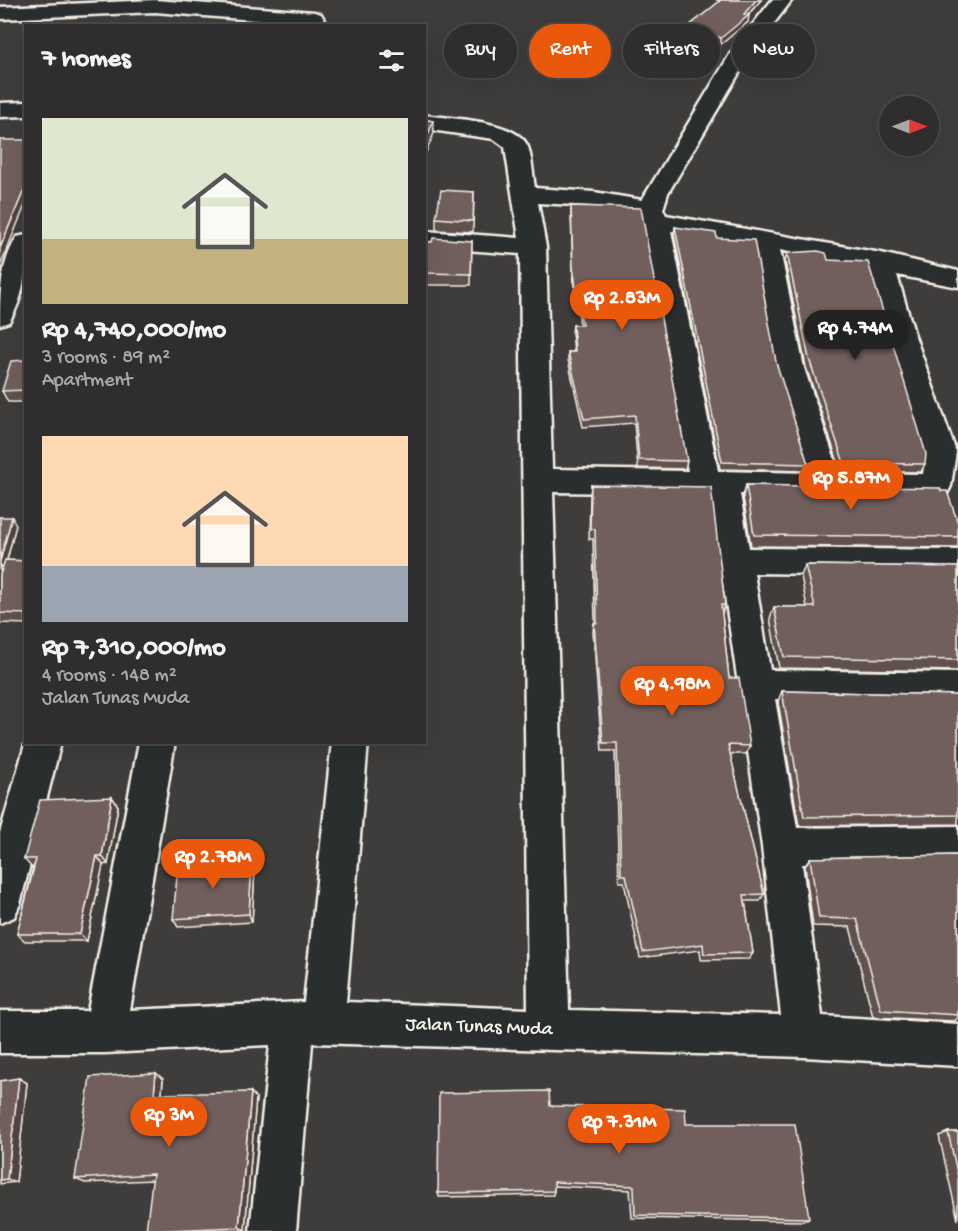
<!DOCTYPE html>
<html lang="en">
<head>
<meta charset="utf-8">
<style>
  body { margin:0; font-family:"Gochi Hand",sans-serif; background:#373535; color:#f1f3f6; height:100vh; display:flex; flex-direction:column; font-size:22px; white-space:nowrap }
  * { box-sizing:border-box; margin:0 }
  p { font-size:20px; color:#a7a8aa }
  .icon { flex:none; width:33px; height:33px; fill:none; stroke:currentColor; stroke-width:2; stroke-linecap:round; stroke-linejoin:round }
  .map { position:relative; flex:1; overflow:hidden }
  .drawer { position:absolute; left:24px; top:24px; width:402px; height:720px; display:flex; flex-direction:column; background:#2f2d2d; border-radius:0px; box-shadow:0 6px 24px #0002,0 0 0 2px #4a4949 }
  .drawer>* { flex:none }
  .hud { position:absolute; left:444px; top:24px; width:423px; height:54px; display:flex; gap:12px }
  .needle { width:39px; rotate:90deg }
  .fabs { position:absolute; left:879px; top:96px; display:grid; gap:12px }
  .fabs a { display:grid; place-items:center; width:60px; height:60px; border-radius:50%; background:#2f2d2d; box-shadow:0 6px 24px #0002,0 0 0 2px #4a4949; font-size:30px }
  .price { position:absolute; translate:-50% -51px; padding:0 14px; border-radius:21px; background:#ea580c; color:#fff; font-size:20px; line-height:39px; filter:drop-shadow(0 2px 3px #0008) }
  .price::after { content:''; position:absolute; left:50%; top:36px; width:18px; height:14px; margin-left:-9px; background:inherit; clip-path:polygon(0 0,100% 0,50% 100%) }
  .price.on { background:#222; color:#fff }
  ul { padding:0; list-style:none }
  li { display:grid; align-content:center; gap:12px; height:318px; padding:0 18px }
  li span { display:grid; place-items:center; height:186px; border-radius:0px; color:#555 }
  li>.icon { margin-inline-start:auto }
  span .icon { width:108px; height:108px; fill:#fffc; stroke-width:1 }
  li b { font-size:26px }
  h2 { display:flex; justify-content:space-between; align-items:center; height:72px; padding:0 18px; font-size:26px }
  .chip { padding:0 21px; border-radius:27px; background:#2f2d2d; box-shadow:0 6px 24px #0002,0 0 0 2px #4a4949; font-size:21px; line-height:54px }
  .chip.on { background:#ea580c; color:#fff }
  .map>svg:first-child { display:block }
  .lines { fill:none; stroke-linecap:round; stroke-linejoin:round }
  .minor-casing { stroke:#f4f1e8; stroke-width:5 }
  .minor { fill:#2a2d2e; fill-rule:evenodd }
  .wall { fill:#615150; stroke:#f4f1e8; stroke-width:1.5 }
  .shaded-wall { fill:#4f4241; stroke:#f4f1e8; stroke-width:1.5 }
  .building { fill:#715e5d; stroke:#f4f1e8; stroke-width:1.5 }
  .labels { text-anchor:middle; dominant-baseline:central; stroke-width:5; stroke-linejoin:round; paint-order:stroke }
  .near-street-label { font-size:20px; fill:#f4f1e8; stroke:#2a2d2e }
</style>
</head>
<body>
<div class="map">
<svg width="958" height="1231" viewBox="0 0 958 1231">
  <rect width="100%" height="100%" fill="#3f3c3c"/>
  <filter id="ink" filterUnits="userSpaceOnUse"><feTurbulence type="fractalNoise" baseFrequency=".0167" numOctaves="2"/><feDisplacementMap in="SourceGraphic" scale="12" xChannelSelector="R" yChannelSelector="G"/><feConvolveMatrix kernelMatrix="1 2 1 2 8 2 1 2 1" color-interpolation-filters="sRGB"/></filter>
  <g filter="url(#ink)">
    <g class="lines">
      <defs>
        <path id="minor" d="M155 0 314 12 321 14 328 26 155 12 0 19V7Z
          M772 0H792L751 53 668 193 663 209 666 215 881 253 958 271V287L897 275 915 336 956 452 951 486 947 494 936 497 740 494 749 548 958 550V576L754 573 770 670 958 673V703L775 699 797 828 958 826V862L802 864 822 1016 958 1024V1066L804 1057 312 1043 296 1231H250L270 1045 105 1053H0V1011H88L139 742H175L130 1010 304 1002 332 742H368L346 1002 528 1009 520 254 424 247V231L519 238 505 147 494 139 424 129V115C450 119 518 120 528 147 532 159 533 175 535 188L594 192 642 200 732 51ZM538 203 594 206 642 215 688 471 552 469 546 247ZM671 231 754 245 776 368 809 473 718 471ZM780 250 870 269 887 336 926 452 923 474 839 473 804 368ZM553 492 710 494 762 846 781 1015 569 1010Z
          M26 102V116L0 117V103Z
          M26 235C26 266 26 295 9 322L0 325C0 294 0 264 17 237Z
          M26 741 61 742 20 904 14 917 0 923V833Z"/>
      </defs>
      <use href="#minor" class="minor-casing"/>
      <use href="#minor" class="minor"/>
    </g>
    <path class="wall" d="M716 0H761L748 15V22L720 45 687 34 688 27 720 1Z
      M424 119 433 121 434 133 426 152 424 151Z
      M474 192 473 232 436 230V218Z
      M571 206 687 461 685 469 638 468 634 423 583 427 568 360V352H574L572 333 573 325H580L573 275 571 215Z
      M675 227 717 238 808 464 806 471 720 469 674 234Z
      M472 241 471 285H424V242Z
      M787 253 828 260 925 464 921 472 841 471 806 367 785 261Z
      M26 360V402H8L2 391Z
      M591 485 725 605 722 614 729 678 750 746 746 754H730L764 894 760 901H745L753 953 749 959 701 960 700 950 640 958 624 882H619L615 751H602L593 632 594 623H595L593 539H589L590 495Z
      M746 485 941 491 958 523V545L957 548 751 546 743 496Z
      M0 517 16 525 7 560 26 561V624L0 623V575L1 571H0Z
      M805 565 958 567V671L779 668 770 618 774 607H807L801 576Z
      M782 691 958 695V824L799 826 778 701Z
      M112 797 118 806 108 864 103 865 87 941H25L17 934 33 867 32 868 24 859Z
      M958 855V1018L954 1021 873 1017 850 927 813 926 805 866 810 858Z
      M255 869 252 922 178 927 173 919Z
      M156 1073 163 1079 162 1094 256 1098 245 1230 147 1231 153 1180 85 1183 75 1179Z
      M0 1081 27 1083 16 1182 0 1184Z
      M550 1106 686 1124 809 1218 802 1221 632 1218 630 1190 554 1186V1191L553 1195 439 1197 438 1193Z
      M948 1132H958V1220L939 1136Z"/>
    <path class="shaded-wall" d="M756 0H761L743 20 749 15 748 22 720 45 721 38Z
      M433 121 434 133 426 152V140Z
      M26 185V203L0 266V248Z
      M12 517 16 525 4 571 0 564V561Z
      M112 797 118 806 108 864 102 856Z
      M97 856 103 865 87 941 80 934Z
      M252 861 255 869 252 922 249 914Z
      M156 1073 163 1079 161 1101 154 1094Z
      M19 1078 27 1083 16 1182 7 1179Z
      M251 1092 256 1098 245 1230 239 1227Z"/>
    <path class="building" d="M721 0H756L744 14 749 15 721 38 688 27Z
      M424 119 433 121 426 140H424Z
      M0 140H26V185L0 248Z
      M441 190 474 192 473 221 436 218Z
      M571 206 641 208 687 461 639 460 635 415 584 419 568 352H575L573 325H582L573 267Z
      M675 227 716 233 717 238 754 240 776 362 808 464 722 462Z
      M433 238 472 241 471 274 424 273V242H432Z
      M818 251 826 253 828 260 868 262 926 454 925 464 844 463 809 359 787 253Z
      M26 360V390L2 391 11 361Z
      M591 485 711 487 725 605H721L729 678H739L750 746 728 745 764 894 744 895 753 953 704 954 703 944 643 952 626 875H621L617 743H603L594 623H597L595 529H590Z
      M746 485 940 488 941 491H947L958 523V537L754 535Z
      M0 517H12L0 561Z
      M5 560 26 561V614L0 613V575Z
      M805 565 958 567V660L784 657 774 607H815Z
      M782 691 958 695V815L804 817Z
      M112 797 102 856H97L80 934H17L36 859H24L40 800Z
      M958 855V1015L881 1010 857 919 819 918 810 858Z
      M252 861 249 914 173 919 178 866Z
      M156 1073 154 1094 251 1092 239 1227 146 1231 153 1174 75 1179 90 1077Z
      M19 1078 7 1179 0 1180V1081Z
      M549 1091 550 1106 685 1109 686 1124H795L809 1218 635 1215 634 1186 554 1182V1191L438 1193 439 1093Z
      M948 1132H958V1177Z"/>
  </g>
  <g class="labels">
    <g class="near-street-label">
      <text transform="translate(479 1028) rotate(2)">Jalan Tunas Muda</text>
    </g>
  </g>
</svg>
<div class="fabs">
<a><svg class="needle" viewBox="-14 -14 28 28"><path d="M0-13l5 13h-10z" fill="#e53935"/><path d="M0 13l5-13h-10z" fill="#a7a8aa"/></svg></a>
</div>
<b class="price" style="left:622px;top:331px">Rp 2.83M</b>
<b class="price on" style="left:855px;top:361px">Rp 4.74M</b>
<b class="price" style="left:851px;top:511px">Rp 5.87M</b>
<b class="price" style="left:672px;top:717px">Rp 4.98M</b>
<b class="price" style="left:213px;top:890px">Rp 2.78M</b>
<b class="price" style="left:169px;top:1148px">Rp 3M</b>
<b class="price" style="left:619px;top:1155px">Rp 7.31M</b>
<div class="hud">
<a class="chip">Buy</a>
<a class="chip on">Rent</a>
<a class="chip">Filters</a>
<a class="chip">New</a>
</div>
<section class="drawer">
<h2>7 homes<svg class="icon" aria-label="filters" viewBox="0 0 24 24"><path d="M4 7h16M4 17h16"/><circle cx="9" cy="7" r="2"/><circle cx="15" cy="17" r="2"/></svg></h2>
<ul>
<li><span style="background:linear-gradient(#dfe7d0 65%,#c2b280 0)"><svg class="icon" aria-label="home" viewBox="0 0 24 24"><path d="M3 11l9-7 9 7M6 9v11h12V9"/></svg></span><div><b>Rp 4,740,000/mo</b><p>3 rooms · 89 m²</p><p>Apartment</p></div></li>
<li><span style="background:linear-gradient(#ffd9b3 70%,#9aa5b1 0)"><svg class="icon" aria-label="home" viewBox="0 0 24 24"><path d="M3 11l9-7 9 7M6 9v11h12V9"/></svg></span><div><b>Rp 7,310,000/mo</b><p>4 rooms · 148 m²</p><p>Jalan Tunas Muda</p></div></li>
</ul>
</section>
</div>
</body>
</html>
